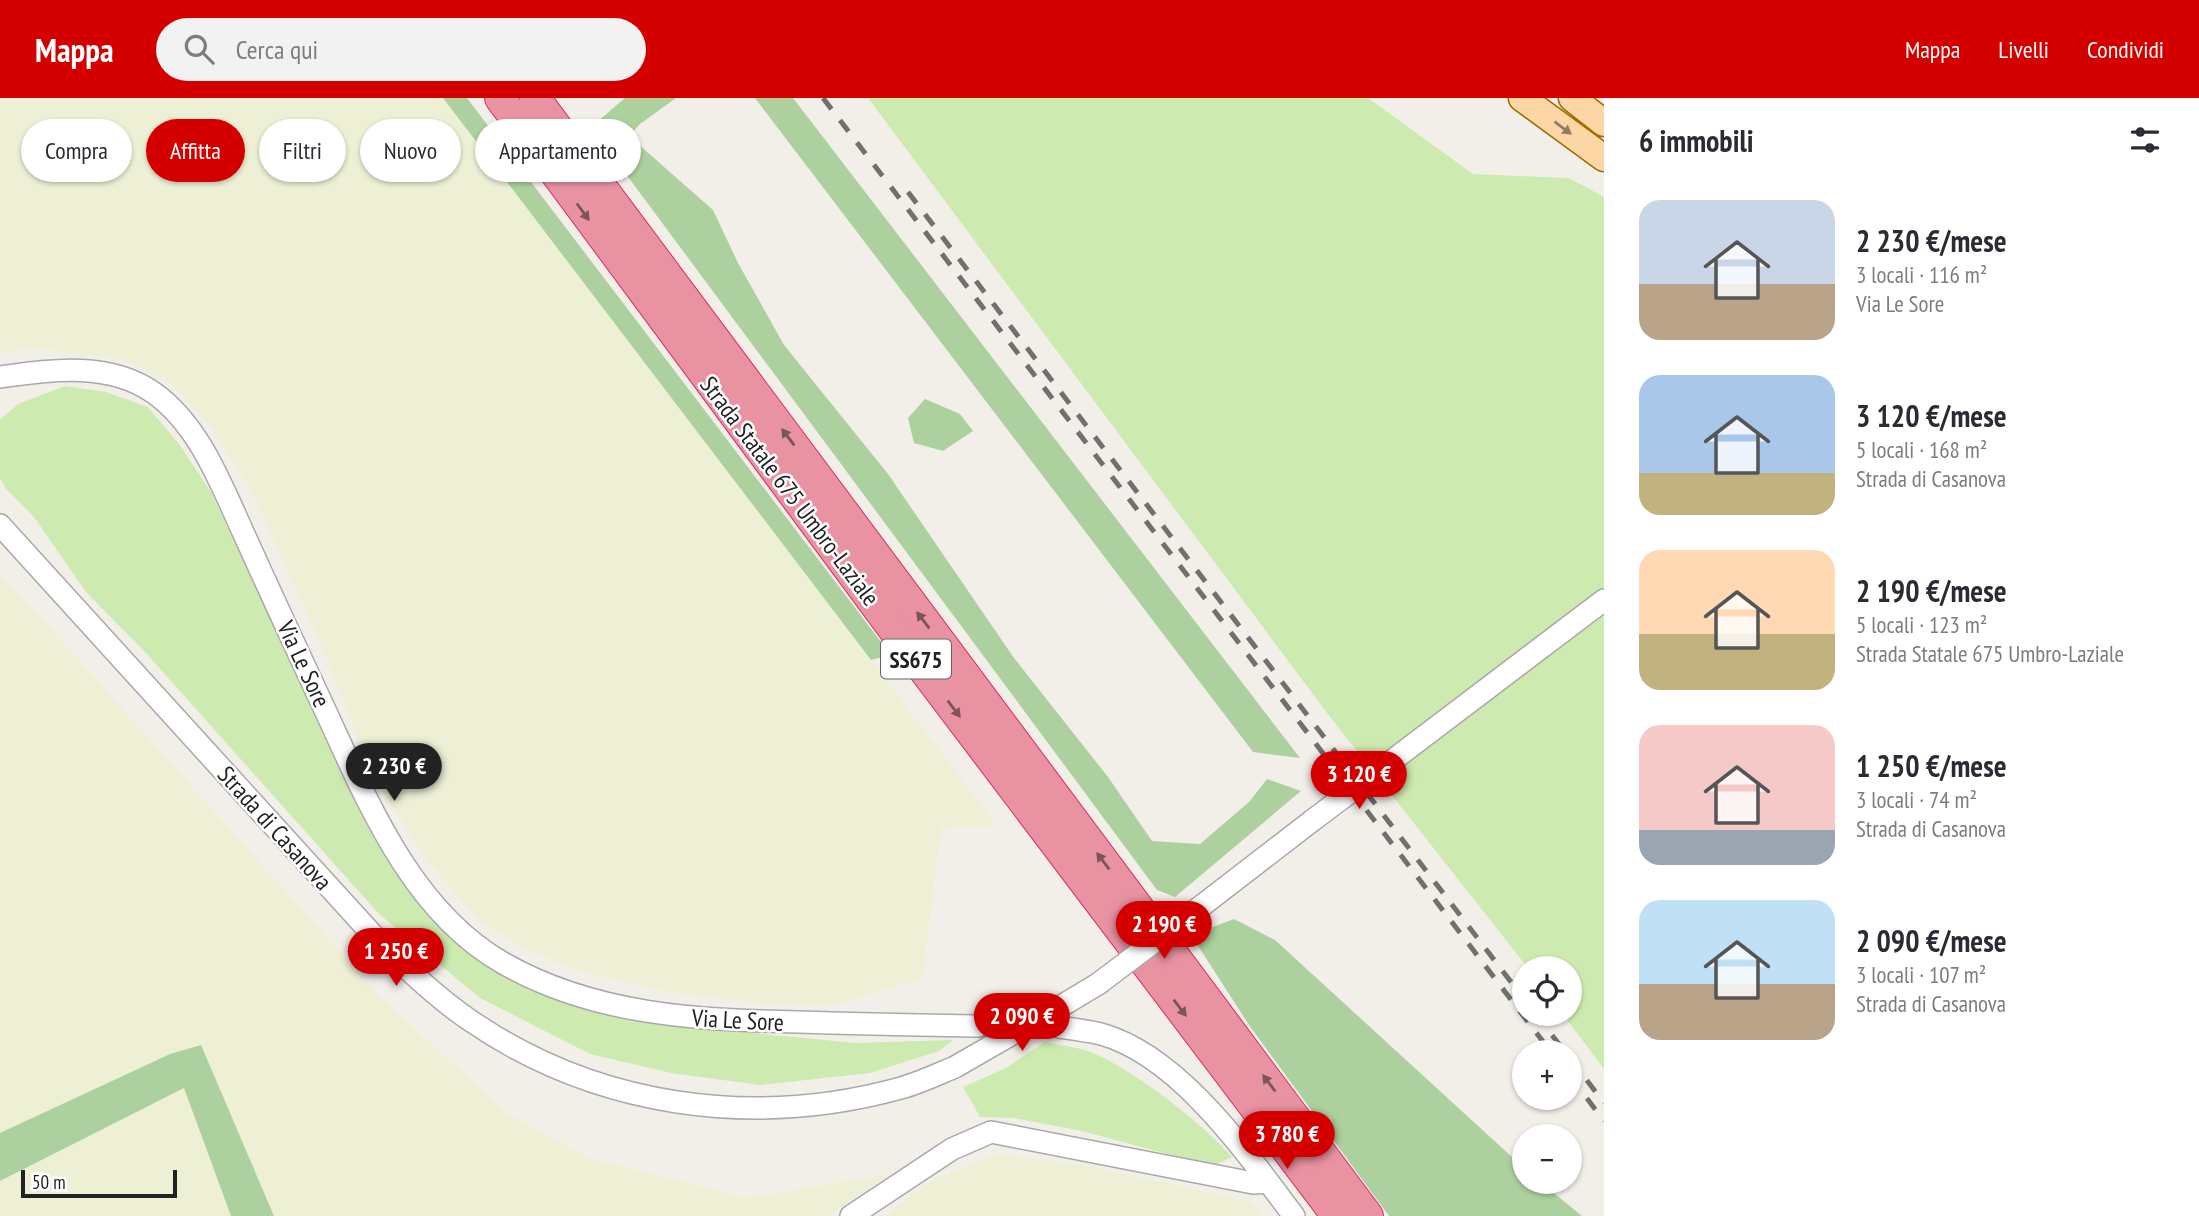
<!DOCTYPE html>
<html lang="it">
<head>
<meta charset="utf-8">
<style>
  body { margin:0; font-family:"PT Sans Narrow",sans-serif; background:#f2f2f3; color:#2b2b33; height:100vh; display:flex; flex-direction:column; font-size:26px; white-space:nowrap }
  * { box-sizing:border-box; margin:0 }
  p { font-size:23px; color:#7c7c81 }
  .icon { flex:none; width:38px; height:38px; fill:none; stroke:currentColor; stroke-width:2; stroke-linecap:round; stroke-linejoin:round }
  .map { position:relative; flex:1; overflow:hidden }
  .sheet { display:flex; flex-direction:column; background:#fff; width:595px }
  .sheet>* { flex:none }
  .banner { position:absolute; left:21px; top:21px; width:665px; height:63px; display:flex; gap:14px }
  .buttons { position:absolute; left:1512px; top:858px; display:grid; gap:14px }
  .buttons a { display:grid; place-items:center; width:70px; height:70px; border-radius:50%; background:#fff; box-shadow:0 2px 5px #0004; font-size:35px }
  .scale { position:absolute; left:21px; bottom:18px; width:156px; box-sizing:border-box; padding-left:7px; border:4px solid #222; border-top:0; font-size:19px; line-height:24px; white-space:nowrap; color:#222; -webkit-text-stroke:5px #fff; paint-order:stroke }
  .price { position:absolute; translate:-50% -60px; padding:0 16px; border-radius:24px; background:#d40000; color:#fff; font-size:23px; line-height:46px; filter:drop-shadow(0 2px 4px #0008) }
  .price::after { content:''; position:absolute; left:50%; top:42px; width:21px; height:16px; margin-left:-10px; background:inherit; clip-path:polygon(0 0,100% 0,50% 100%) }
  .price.on { background:#222; color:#fff }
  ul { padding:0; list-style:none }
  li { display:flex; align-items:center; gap:21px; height:175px; padding:0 35px }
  li span { display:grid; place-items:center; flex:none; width:196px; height:140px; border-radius:21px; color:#555 }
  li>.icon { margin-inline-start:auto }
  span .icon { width:84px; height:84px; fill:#fffc; stroke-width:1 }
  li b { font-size:30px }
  h2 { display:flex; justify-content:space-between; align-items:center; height:84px; padding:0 35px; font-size:30px }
  .pill { padding:0 24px; border-radius:32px; background:#fff; box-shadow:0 2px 5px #0004; font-size:24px; line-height:63px }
  .pill.on { background:#d40000; color:#fff }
  header { display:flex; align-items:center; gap:42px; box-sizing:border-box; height:98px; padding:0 35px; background:#d40000; color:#fff }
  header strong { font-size:33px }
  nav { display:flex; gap:38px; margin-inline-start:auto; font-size:24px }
  .search { width:490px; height:63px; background:#f2f2f3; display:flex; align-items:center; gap:18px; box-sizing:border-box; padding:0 24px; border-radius:38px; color:#7c7c81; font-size:26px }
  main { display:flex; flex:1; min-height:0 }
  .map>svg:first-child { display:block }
  .farmland { fill:#eef0d5 }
  .grass { fill:#cdebb0 }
  .forest { fill:#add19e }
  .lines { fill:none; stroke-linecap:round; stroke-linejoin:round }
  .minor-tunnel { stroke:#c8c6c1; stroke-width:21; stroke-dasharray:21 10; stroke-linecap:butt }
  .minor-casing { stroke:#a9a9a9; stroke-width:24 }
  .major-casing { stroke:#a06b00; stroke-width:29 }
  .highway-casing { stroke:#dc2a67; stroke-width:32 }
  .minor { stroke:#fff; stroke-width:21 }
  .major { stroke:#fcd6a4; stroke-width:26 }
  .highway { stroke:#e892a2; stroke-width:30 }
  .rail { stroke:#707070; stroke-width:5; stroke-dasharray:14 14; stroke-linecap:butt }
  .minor-bridge-casing { stroke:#a9a9a9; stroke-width:24; stroke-linecap:butt }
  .minor-bridge { stroke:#fff; stroke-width:21 }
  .oneway { fill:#8f7c63 }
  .oneway2 { fill:#7b545c }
  .labels { text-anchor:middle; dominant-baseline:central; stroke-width:5; stroke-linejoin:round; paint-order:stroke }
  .shield { fill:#fff; stroke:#646464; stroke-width:2 }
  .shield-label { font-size:23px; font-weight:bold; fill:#222 }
  .street-label { font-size:24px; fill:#222; stroke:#fff }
</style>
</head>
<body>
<header>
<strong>Mappa</strong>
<div class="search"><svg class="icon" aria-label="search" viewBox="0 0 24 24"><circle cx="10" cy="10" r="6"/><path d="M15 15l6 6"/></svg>Cerca qui</div>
<nav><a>Mappa</a><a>Livelli</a><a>Condividi</a></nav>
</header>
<main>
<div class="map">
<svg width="1604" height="1118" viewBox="0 0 1604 1118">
  <rect width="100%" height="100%" fill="#f2efe9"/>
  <path class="farmland" d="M0 0H443L997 728 941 730 922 881 833 907 763 906 657 892 576 872 517 847 479 823 428 763 377 685 315 533 253 396 212 330 169 283 122 262 47 252 0 253Z
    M0 477 63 544 381 900 508 1016 589 1060 746 1100 889 1076 829 1118H0Z
    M995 1056 1077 1066 1250 1103 1262 1118H884L931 1083Z"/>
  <path class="grass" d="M868 0H1368L1473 76 1569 80 1604 99V971L1562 915H1570V870H1528L1327 615Z
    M65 288 106 294 148 309 179 346 211 394 299 582 383 750 458 847 526 888 601 915 722 932 856 945 953 942 939 953 870 975 760 987 671 975 590 956 480 900 379 816 145 554 86 494 34 419 6 391 0 380V322L18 306Z
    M1045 944C1059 947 1075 949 1088 953 1130 969 1203 1025 1232 1059L1217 1066 1175 1058 1082 1033 1014 1020 980 1019 963 989 1006 970Z"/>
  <path class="forest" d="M443 0H467L891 557 871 562Z
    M625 0H676L640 26 629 38 713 112 738 165 784 247 888 376 1014 560 1108 679 1152 743 1200 746 1249 704 1267 681 1301 693 1175 799 1157 792 591 29Z
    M755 0H793L1300 660 1253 654Z
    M925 301 960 316 973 333 943 353 914 345 908 320Z
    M1234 821 1275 842 1524 1070V1083H1539L1582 1118H1389L1249 927 1191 837Z
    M201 947 274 1118H231L184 990 0 1083V1035L170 956Z"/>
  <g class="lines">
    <path class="minor-tunnel" d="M978 928 1059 929"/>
    <defs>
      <path id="minor" d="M0 279C51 272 109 263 154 295 199 327 221 386 243 434 270 494 298 554 326 614 368 705 412 813 503 865 594 917 697 922 799 924 859 926 919 927 978 928
        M0 427 372 836C402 867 432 896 468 921 595 1009 752 1031 901 990 919 985 938 976 955 969
        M1381 671 1604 502
        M1204 806 1313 722
        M1068 904 1098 886
        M1059 929C1073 931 1088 933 1101 936 1180 958 1247 1056 1294 1118
        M851 1118 952 1051 991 1034 1253 1085 1268 1084"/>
      <path id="major" d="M1522 0 1604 60
        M1572 0 1604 25"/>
      <path id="highway" d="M500 0 902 543 1337 1118
        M535 0 1368 1118"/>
    </defs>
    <use href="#minor" class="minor-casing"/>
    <use href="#major" class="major-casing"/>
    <use href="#highway" class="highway-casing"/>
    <use href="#minor" class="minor"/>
    <use href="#major" class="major"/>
    <use href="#highway" class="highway"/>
    <path class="rail" d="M823 0 1551 954
      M908 94 1524 901
      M1535 915 1565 954
      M1570 960 1604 1005
      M1570 978 1604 1023"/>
    <defs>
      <path id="minor-bridge" d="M1313 722 1381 671
        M1098 886 1204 806
        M955 969 1068 904"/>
    </defs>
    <use href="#minor-bridge" class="minor-bridge-casing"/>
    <use href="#minor-bridge" class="minor-bridge"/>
  </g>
  <defs><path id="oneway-solid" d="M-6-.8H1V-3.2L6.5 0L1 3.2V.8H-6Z" transform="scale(1.75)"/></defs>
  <use class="oneway" href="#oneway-solid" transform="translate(1563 30) rotate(37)"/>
  <g class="oneway2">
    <use href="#oneway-solid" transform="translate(583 114) rotate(54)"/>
    <use href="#oneway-solid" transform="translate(788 339) rotate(-127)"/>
    <use href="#oneway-solid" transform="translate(923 522) rotate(-127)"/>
    <use href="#oneway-solid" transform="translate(954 611) rotate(53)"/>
    <use href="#oneway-solid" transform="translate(1103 763) rotate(-127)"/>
    <use href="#oneway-solid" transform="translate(1180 910) rotate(53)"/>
    <use href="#oneway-solid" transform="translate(1269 985) rotate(-127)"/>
  </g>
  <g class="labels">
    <rect class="shield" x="881" y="541.5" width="70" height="39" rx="5"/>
    <g class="shield-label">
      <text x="916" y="561">SS675</text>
    </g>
    <g class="street-label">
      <text transform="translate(790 393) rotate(53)">Strada Statale 675 Umbro-Laziale</text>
      <text transform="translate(304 566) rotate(65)">Via Le Sore</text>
      <text transform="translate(275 730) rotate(48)">Strada di Casanova</text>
      <text transform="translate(738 922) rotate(3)">Via Le Sore</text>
    </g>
  </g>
</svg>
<div class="buttons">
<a><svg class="icon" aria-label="locate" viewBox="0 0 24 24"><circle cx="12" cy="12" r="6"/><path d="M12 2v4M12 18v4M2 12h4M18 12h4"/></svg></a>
<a>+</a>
<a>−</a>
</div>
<div class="scale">50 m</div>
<b class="price on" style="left:394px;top:705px">2 230 €</b>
<b class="price" style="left:1359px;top:713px">3 120 €</b>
<b class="price" style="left:1164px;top:863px">2 190 €</b>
<b class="price" style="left:396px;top:890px">1 250 €</b>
<b class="price" style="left:1022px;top:955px">2 090 €</b>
<b class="price" style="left:1287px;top:1073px">3 780 €</b>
<div class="banner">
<a class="pill">Compra</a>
<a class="pill on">Affitta</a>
<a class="pill">Filtri</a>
<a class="pill">Nuovo</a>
<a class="pill">Appartamento</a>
</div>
</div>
<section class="sheet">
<h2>6 immobili<svg class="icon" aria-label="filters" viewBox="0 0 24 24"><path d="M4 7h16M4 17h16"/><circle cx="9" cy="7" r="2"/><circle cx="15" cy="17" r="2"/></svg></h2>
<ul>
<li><span style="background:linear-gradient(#c9d6e8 60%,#b9a48a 0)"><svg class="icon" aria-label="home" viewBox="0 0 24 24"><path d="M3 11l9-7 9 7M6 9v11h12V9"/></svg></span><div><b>2 230 €/mese</b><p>3 locali · 116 m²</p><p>Via Le Sore</p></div></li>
<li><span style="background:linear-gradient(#a9c7e8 70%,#c2b280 0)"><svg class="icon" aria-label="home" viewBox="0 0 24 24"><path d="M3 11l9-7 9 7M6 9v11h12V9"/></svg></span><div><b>3 120 €/mese</b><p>5 locali · 168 m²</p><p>Strada di Casanova</p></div></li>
<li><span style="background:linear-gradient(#ffd9b3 60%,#c2b280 0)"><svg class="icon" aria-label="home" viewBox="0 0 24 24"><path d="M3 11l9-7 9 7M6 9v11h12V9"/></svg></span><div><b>2 190 €/mese</b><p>5 locali · 123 m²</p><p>Strada Statale 675 Umbro-Laziale</p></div></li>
<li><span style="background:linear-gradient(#f6c9c9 75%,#9aa5b1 0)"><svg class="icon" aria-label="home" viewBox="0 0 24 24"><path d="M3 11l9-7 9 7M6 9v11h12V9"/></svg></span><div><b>1 250 €/mese</b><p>3 locali · 74 m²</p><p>Strada di Casanova</p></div></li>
<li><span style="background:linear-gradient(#bfe0f5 60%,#b9a48a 0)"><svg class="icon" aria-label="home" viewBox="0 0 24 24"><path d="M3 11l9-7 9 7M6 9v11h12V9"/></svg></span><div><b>2 090 €/mese</b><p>3 locali · 107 m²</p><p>Strada di Casanova</p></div></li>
</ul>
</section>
</main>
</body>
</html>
